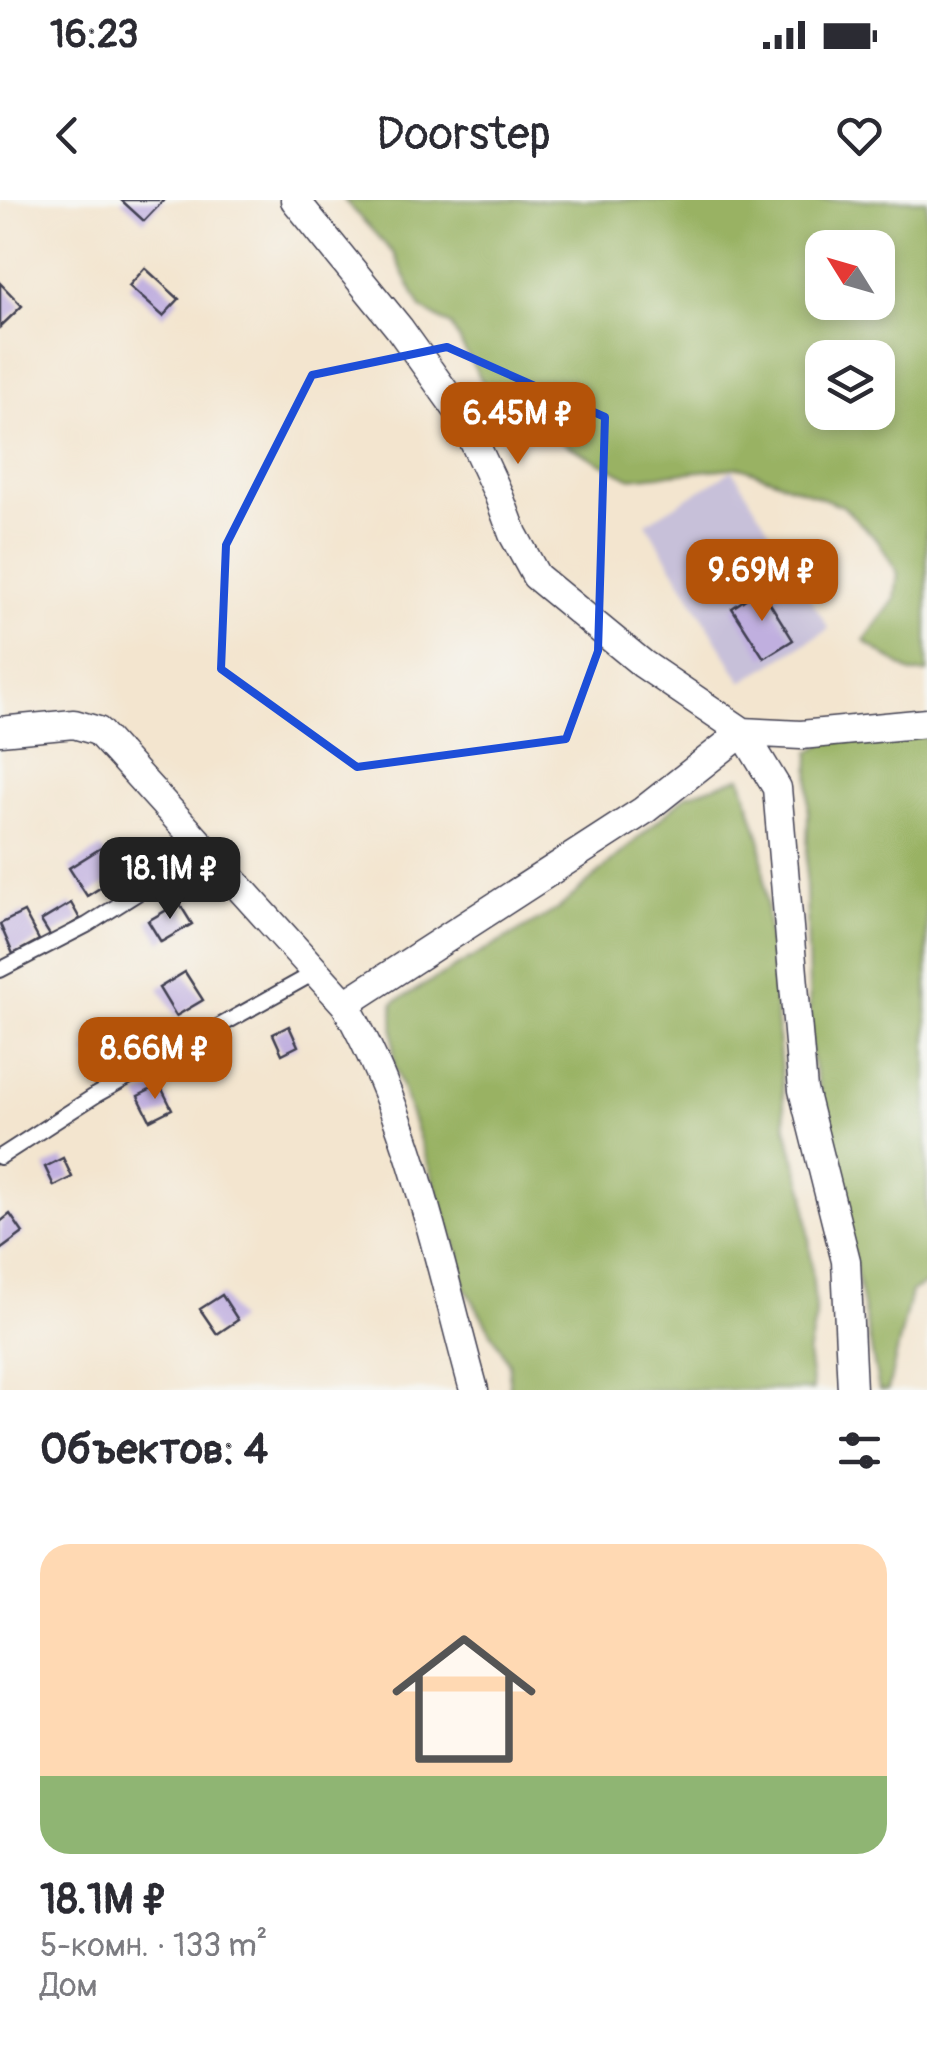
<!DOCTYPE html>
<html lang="ru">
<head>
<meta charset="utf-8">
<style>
  body { margin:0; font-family:Pangolin,sans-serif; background:#f7f7f7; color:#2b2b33; height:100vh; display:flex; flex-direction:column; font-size:38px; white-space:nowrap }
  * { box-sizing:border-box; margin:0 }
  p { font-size:32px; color:#7c7c81 }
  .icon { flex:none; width:55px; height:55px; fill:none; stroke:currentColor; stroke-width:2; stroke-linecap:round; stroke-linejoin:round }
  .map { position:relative; height:1190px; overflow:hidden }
  .drawer { display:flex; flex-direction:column; background:#fff; flex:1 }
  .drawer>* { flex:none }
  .needle { width:65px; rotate:307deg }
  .fabs { position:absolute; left:805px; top:30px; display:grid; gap:20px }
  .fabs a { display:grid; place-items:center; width:90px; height:90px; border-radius:20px; background:#fff; box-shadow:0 5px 15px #0003; font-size:50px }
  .price { position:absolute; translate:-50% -85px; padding:0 22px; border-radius:20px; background:#b45309; color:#fff; font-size:32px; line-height:65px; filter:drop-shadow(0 2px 5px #0008) }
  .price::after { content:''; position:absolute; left:50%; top:60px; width:30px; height:22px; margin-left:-15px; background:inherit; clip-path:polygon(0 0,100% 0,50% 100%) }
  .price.current { background:#222; color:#fff }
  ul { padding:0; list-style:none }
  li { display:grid; align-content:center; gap:20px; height:530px; padding:0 40px }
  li+li { border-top:2px solid #e1e1e2 }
  li span { display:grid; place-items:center; height:310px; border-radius:30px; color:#555 }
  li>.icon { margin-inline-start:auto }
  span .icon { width:180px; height:180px; fill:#fffc; stroke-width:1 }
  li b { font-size:42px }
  h2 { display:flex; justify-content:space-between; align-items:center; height:120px; padding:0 40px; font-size:42px }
  .status { display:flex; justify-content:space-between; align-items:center; height:70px; padding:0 50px; background:#fff; direction:ltr }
  .status svg { height:28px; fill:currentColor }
  header { display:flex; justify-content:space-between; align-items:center; height:130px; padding:0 40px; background:#fff; font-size:45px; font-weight:600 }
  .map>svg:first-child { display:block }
  .industrial { fill:#c7c0d9 }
  .forest { fill:#99b263; stroke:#5e6a4f; stroke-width:2.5; fill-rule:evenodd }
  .building { fill:#c0afdf }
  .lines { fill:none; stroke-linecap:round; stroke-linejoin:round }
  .service-casing { stroke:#413f51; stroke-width:18 }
  .minor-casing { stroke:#413f51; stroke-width:31 }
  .service { stroke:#fff; stroke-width:14 }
  .minor { stroke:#fff; stroke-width:28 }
  .marked { fill:none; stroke:#1d4ed8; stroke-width:8; stroke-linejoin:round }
</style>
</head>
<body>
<div class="status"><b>16:23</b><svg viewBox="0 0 49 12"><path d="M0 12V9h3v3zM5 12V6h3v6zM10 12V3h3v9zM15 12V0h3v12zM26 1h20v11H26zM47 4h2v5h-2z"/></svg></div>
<header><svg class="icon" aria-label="back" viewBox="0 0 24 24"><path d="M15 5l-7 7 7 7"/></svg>Doorstep<svg class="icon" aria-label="heart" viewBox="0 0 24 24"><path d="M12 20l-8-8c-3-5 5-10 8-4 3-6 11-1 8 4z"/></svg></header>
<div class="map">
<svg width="927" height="1190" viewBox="0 0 927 1190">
  <rect width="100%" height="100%" fill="#f6f6f2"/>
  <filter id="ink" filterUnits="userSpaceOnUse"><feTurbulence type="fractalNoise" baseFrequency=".01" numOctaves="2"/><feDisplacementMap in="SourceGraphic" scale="20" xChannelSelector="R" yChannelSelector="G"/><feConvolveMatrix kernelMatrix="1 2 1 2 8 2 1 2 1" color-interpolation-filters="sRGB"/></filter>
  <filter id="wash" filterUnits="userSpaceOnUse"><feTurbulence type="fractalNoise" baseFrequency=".0048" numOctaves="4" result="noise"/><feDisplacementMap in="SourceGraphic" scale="40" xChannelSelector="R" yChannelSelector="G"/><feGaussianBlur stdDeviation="2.25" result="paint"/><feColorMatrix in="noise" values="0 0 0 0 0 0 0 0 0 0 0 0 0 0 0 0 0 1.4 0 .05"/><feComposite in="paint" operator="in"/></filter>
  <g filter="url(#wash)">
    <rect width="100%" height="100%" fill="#f3e5cf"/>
    <path class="industrial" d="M733 270 829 429 742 482 646 323Z"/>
    <path class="forest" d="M344 0H927V473H911L864 441 895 399 898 373 879 342 843 306 741 267 629 278 565 244 548 230 496 206 451 126 421 108 394 54ZM822 48H878V102H822ZM822 158H878V212H822Z
      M927 536V1083L911 1092 888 1190H879L826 914 811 855 806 684 810 552 831 539Z
      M741 577 761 642 786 928 805 993 816 1116 808 1154 813 1190H509V1163L462 1082 459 1056 394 864 393 803 558 709 687 595Z"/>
    <g id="blocks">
      <path class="building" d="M121 0H164L144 21Z
        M145 68 179 99 163 116 129 86Z
        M0 83 22 106 0 127Z
        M761 389 793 440 764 458 732 408Z
        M101 648 119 676 87 696 69 668Z
        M71 703 80 719 51 737 41 721Z
        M179 703 192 724 161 742 148 721Z
        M24 712 39 740 13 754 0 724Z
        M185 772 203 800 176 816 159 788Z
        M289 826 298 846 282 854 273 834Z
        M107 840 124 869 103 881 86 851Z
        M160 885 172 909 150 920 138 896Z
        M63 958 72 977 54 986 45 967Z
        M10 1014 23 1033 0 1050V1022Z
        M222 1095 238 1120 217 1134 200 1109Z"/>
    </g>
  </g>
  <g filter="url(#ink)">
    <use href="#blocks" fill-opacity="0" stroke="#413f51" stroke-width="2.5"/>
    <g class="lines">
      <defs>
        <path id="service" d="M0 770 87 725 206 650
          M0 957 96 895 316 772"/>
        <path id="minor" d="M295 0 399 128 462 216 497 291 513 334 536 376 643 464 743 532 801 535 927 523
          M0 531 74 524 98 531 345 804C412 921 438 1061 474 1190
          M743 532 777 588 803 890 846 1061 852 1190
          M345 804 643 611 743 532"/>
      </defs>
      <use href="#service" class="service-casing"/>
      <use href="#minor" class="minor-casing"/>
      <use href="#service" class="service"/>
      <use href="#minor" class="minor"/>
    </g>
  </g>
  <path class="marked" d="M447 147 605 217 598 451 566 539 357 567 221 469 226 345 312 175Z"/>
</svg>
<div class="fabs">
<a><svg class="needle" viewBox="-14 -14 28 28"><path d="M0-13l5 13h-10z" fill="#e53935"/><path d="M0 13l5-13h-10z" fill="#7c7c81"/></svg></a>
<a><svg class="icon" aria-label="layers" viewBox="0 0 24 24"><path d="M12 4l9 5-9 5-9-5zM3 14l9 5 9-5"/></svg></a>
</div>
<b class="price" style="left:518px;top:267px">6.45M ₽</b>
<b class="price" style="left:762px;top:424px">9.69M ₽</b>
<b class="price current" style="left:170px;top:722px">18.1M ₽</b>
<b class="price" style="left:155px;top:902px">8.66M ₽</b>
</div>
<section class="drawer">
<h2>Объектов: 4<svg class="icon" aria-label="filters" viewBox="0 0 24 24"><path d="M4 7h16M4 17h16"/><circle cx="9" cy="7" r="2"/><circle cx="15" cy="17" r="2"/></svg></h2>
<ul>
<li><span style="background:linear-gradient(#ffd9b3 75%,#8fb573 0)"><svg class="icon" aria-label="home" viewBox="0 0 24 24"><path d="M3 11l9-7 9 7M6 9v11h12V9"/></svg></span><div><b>18.1M ₽</b><p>5-комн. · 133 m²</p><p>Дом</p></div></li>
</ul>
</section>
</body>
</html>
